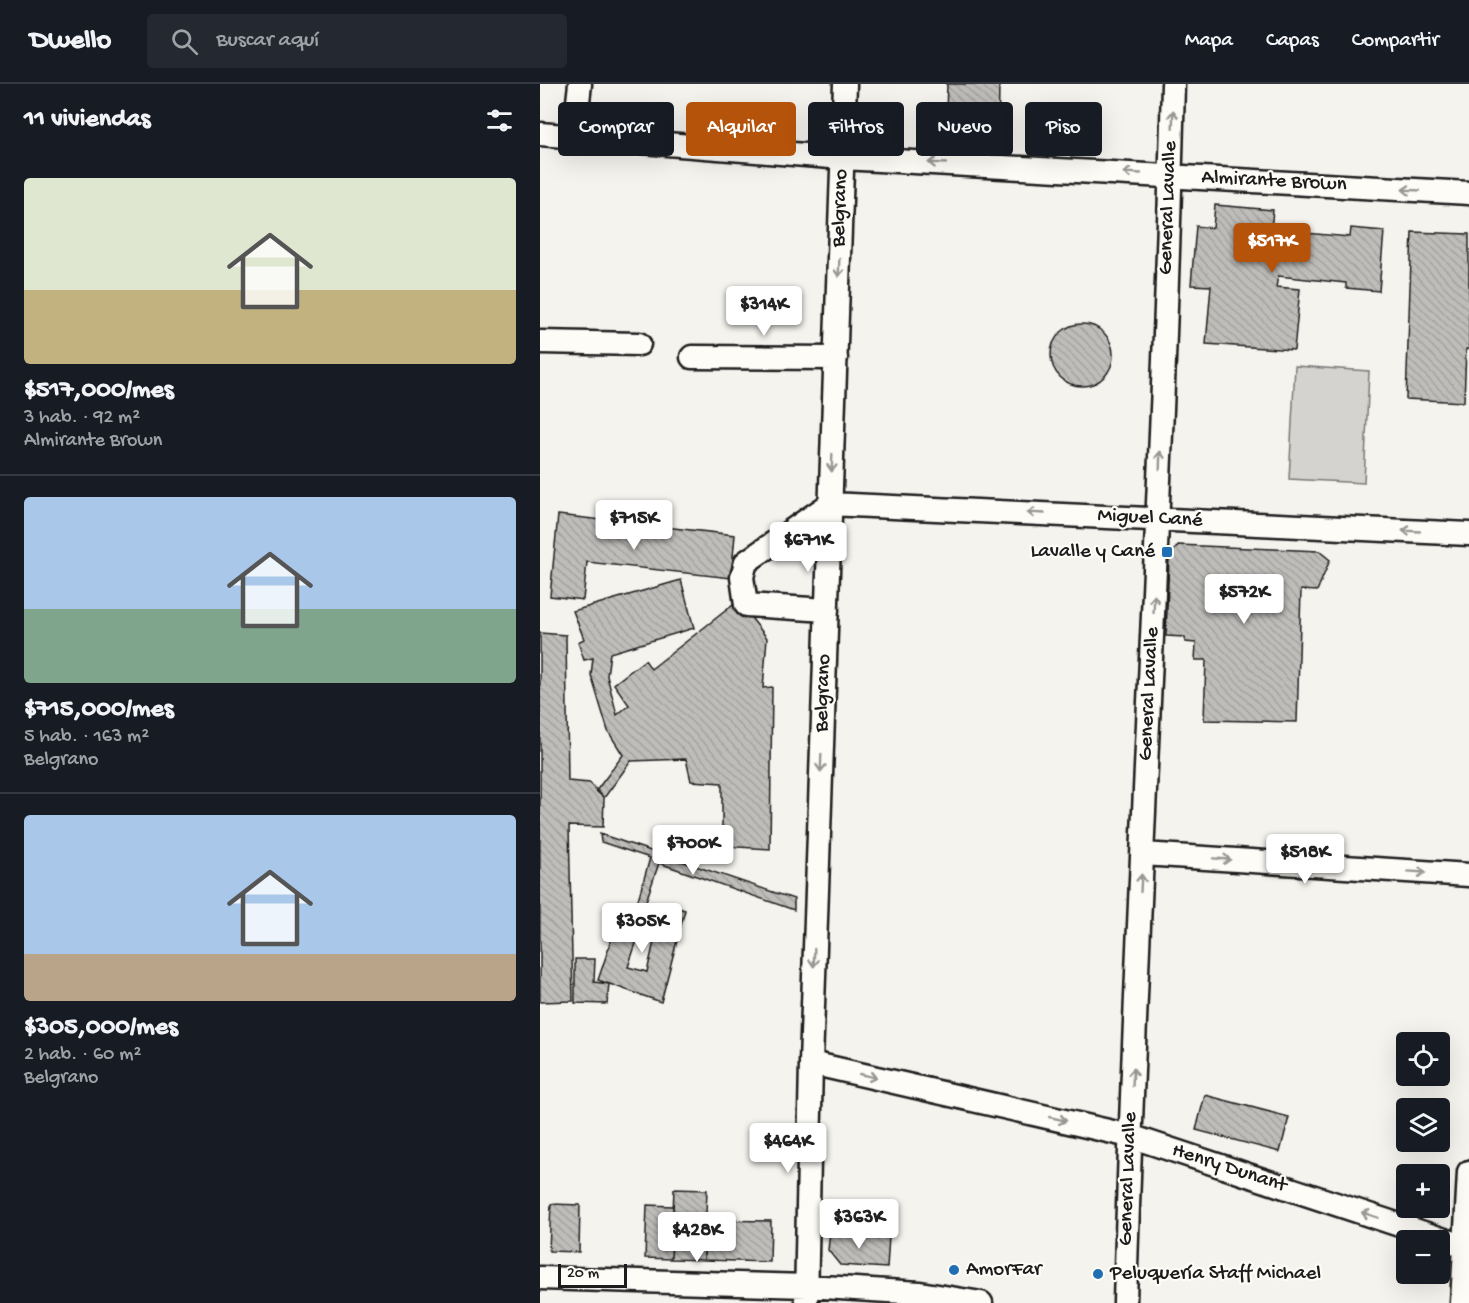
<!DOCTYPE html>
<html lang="es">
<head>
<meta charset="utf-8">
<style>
  body { margin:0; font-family:"Gochi Hand",sans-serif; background:#242831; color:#f1f3f6; height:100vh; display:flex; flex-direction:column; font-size:22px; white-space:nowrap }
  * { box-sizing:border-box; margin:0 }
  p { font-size:20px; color:#9ea1a6 }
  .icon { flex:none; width:33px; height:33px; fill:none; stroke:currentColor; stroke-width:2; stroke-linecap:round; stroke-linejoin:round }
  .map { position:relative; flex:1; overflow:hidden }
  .sheet { display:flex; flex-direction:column; background:#171b24; width:540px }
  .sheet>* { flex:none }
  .guide { position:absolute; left:18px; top:18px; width:570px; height:54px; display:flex; gap:12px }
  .controls { position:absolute; left:856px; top:948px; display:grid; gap:12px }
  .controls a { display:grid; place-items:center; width:54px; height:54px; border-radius:6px; background:#171b24; box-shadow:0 6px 24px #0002; font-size:30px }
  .scale { position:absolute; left:18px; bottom:15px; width:69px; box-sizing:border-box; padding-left:6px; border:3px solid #1c1c1c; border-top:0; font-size:16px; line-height:21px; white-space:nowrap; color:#1c1c1c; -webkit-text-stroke:4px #fdfcf7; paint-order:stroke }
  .price { position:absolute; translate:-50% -51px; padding:0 14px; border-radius:6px; background:#fff; color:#222; font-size:20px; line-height:39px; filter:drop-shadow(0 2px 3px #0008) }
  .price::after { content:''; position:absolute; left:50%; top:36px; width:18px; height:14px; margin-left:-9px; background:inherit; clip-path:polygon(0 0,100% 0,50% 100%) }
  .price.active { background:#b45309; color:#fff }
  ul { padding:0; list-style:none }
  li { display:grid; align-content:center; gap:12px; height:318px; padding:0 24px }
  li+li { border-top:2px solid #363941 }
  li span { display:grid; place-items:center; height:186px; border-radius:6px; color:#555 }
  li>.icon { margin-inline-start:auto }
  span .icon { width:108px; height:108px; fill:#fffc; stroke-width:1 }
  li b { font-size:26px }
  h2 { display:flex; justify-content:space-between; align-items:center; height:72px; padding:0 24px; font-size:26px }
  .chip { padding:0 21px; border-radius:6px; background:#171b24; box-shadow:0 6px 24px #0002; font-size:21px; line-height:54px }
  .chip.active { background:#b45309; color:#fff }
  header { display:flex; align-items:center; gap:36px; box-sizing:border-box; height:84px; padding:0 30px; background:#171b24; border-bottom:2px solid #363941 }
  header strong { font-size:28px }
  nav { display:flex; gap:33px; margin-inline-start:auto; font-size:21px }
  .search { width:420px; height:54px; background:#242831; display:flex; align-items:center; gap:15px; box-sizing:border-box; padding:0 21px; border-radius:6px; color:#9ea1a6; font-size:22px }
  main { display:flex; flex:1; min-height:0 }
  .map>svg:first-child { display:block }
  .green { fill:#d4d3cf; stroke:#787876; stroke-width:1.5 }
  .building { fill:url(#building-back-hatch); stroke:#1c1c1c; stroke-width:1.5 }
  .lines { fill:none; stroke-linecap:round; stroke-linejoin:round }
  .minor-casing { stroke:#1c1c1c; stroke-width:27 }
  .minor { stroke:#fdfcf7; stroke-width:22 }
  .oneway { stroke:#989794 }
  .poi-dot { fill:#1f6fb2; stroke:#fdfcf7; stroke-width:2 }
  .labels { text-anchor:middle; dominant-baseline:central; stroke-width:4.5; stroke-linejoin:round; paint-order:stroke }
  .street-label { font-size:21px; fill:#1c1c1c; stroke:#fdfcf7 }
  .poi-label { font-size:21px; fill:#1c1c1c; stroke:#fdfcf7; text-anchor:start }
</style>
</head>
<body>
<header>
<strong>Dwello</strong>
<div class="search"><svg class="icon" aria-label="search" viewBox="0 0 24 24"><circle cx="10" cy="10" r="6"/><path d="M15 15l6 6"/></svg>Buscar aquí</div>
<nav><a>Mapa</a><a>Capas</a><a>Compartir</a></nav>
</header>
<main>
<section class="sheet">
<h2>11 viviendas<svg class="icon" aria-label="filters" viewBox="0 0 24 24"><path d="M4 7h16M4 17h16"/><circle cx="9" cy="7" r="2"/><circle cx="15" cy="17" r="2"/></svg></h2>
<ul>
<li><span style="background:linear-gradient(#dfe7d0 60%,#c2b280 0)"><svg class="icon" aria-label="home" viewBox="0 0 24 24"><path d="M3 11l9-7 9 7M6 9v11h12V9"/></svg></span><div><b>$517,000/mes</b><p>3 hab. · 92 m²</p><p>Almirante Brown</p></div></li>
<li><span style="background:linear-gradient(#a9c7e8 60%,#7fa58c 0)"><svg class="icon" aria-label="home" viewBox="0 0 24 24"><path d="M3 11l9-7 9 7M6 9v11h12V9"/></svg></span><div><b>$715,000/mes</b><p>5 hab. · 163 m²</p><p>Belgrano</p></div></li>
<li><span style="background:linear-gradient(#a9c7e8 75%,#b9a48a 0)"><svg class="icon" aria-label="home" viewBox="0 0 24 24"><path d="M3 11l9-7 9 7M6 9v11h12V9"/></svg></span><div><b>$305,000/mes</b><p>2 hab. · 60 m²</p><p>Belgrano</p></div></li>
</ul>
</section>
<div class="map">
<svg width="929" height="1219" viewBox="0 0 929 1219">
  <defs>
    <pattern id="building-back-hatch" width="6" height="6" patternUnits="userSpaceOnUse" patternTransform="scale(1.5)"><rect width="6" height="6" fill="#bebdba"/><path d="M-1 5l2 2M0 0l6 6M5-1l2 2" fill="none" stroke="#a3a29f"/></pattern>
  </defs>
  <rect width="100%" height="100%" fill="#f4f3ee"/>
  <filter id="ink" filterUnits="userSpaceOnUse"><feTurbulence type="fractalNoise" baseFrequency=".0167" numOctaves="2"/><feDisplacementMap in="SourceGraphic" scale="12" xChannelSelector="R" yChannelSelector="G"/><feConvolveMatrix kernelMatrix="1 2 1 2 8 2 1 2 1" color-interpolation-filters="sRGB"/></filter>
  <g filter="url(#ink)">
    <path class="green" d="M755 282 829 287 824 399 749 395Z"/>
    <path class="building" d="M407 0H459L458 61 405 60Z
      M675 121 733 126 731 146 810 153 811 144 844 147 839 207 806 204V199L738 192 736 203 760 205 754 266 666 260 671 202 651 201 656 142 673 144Z
      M872 148 929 150V265H926L924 318 866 315Z
      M511 271a31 31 0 1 1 62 0a31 31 0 1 1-62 0Z
      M18 431 195 451 191 494 47 478 43 516 10 512Z
      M638 461 779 467 790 476 777 507 761 506 757 638 664 636 666 576H655L656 559 645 558V553L626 552 629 474Z
      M141 496 154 544 70 569 67 592 77 631 89 621 74 600 105 576 111 585 198 517 227 554 223 604 232 603 230 765 182 762V699L151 697 146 675 91 677 64 714 56 707 83 671 68 647 51 591 53 574 44 576 38 558 44 555 33 527Z
      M0 549 26 551 28 697 50 699 64 714 63 743 29 742 33 917 0 918Z
      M60 750 254 815V826L119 779 103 826H95L110 774 61 758Z
      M123 819 145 826 121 918 58 896 82 825 105 833 88 883 107 888Z
      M35 875H55L54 898 69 900 67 920 35 919Z
      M665 1011 749 1033 740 1068 656 1046Z
      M134 1105 167 1106 164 1176 131 1175Z
      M11 1120 40 1121 39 1168 9 1167Z
      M107 1121 133 1122 131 1175 105 1174Z
      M164 1136 231 1137 230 1178 164 1176Z
      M290 1148 349 1152 347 1184 300 1181 288 1166Z"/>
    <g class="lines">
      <defs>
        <path id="minor" d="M0 50 303 74 929 109
          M34 53 40 0
          M0 258 99 260
          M152 273 296 274
          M287 526 206 521 202 493 206 478 290 420 929 450
          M603 770 929 791
          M271 979 590 1052 929 1164
          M0 1194 267 1202 380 1209 441 1219
          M266 1219 271 979 305 0
          M585 1219C596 813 623 407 633 0
          M922 1219 929 1088"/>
      </defs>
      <use href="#minor" class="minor-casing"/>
      <use href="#minor" class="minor"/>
    </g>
    <defs><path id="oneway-shaft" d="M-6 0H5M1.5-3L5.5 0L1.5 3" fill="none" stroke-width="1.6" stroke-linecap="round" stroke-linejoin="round" transform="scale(1.5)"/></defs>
    <g class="oneway">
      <use href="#oneway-shaft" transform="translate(633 35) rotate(-88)"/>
      <use href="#oneway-shaft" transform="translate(397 79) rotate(-177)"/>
      <use href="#oneway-shaft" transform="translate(592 89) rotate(-177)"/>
      <use href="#oneway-shaft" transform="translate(871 106) rotate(-177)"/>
      <use href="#oneway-shaft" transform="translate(299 184) rotate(92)"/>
      <use href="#oneway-shaft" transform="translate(620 376) rotate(-88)"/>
      <use href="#oneway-shaft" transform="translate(292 379) rotate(92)"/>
      <use href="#oneway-shaft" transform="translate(496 429) rotate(-177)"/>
      <use href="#oneway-shaft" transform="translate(871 447) rotate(-177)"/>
      <use href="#oneway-shaft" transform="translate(614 520) rotate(-87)"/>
      <use href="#oneway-shaft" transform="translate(281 679) rotate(92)"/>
      <use href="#oneway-shaft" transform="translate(682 775) rotate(4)"/>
      <use href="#oneway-shaft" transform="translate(877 788) rotate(4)"/>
      <use href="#oneway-shaft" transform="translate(601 799) rotate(-87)"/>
      <use href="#oneway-shaft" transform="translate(274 874) rotate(92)"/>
      <use href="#oneway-shaft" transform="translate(328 992) rotate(13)"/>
      <use href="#oneway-shaft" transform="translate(593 993) rotate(-87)"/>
      <use href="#oneway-shaft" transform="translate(518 1035) rotate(13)"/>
      <use href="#oneway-shaft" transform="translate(830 1131) rotate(-162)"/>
    </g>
  </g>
  <g class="poi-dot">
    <rect x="621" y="462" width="12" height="12" rx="3"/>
    <circle cx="414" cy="1186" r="6"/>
    <circle cx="558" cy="1190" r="6"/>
  </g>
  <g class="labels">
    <g class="street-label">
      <text transform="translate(734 98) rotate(3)">Almirante Brown</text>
      <text transform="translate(301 124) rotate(-88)">Belgrano</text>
      <text transform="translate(629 124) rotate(-88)">General Lavalle</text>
      <text transform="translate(610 435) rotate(3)">Miguel Cané</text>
      <text transform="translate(284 609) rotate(-88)">Belgrano</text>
      <text transform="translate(610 610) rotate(-87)">General Lavalle</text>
      <text transform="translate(689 1085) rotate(18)">Henry Dunant</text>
      <text transform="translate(589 1095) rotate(-88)">General Lavalle</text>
    </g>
    <g class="poi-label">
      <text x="615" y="468" text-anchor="end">Lavalle y Cané</text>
      <text x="426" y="1186">AmorFar</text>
      <text x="570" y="1190">Peluquería Staff Michael</text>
    </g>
  </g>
</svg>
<div class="controls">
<a><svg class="icon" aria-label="locate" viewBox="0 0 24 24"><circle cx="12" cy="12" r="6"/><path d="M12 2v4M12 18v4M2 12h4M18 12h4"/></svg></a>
<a><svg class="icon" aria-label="layers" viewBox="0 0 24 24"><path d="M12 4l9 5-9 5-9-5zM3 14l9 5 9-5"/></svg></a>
<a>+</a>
<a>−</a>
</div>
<div class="scale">20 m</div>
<b class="price active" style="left:732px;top:190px">$517K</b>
<b class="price" style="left:224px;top:253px">$314K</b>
<b class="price" style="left:94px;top:467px">$715K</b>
<b class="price" style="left:268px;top:489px">$671K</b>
<b class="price" style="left:704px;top:541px">$572K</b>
<b class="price" style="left:153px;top:792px">$700K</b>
<b class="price" style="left:765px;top:801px">$518K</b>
<b class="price" style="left:102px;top:870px">$305K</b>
<b class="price" style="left:248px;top:1090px">$464K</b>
<b class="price" style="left:319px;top:1166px">$363K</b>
<b class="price" style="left:157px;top:1179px">$428K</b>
<div class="guide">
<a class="chip">Comprar</a>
<a class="chip active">Alquilar</a>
<a class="chip">Filtros</a>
<a class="chip">Nuevo</a>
<a class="chip">Piso</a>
</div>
</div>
</main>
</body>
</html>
